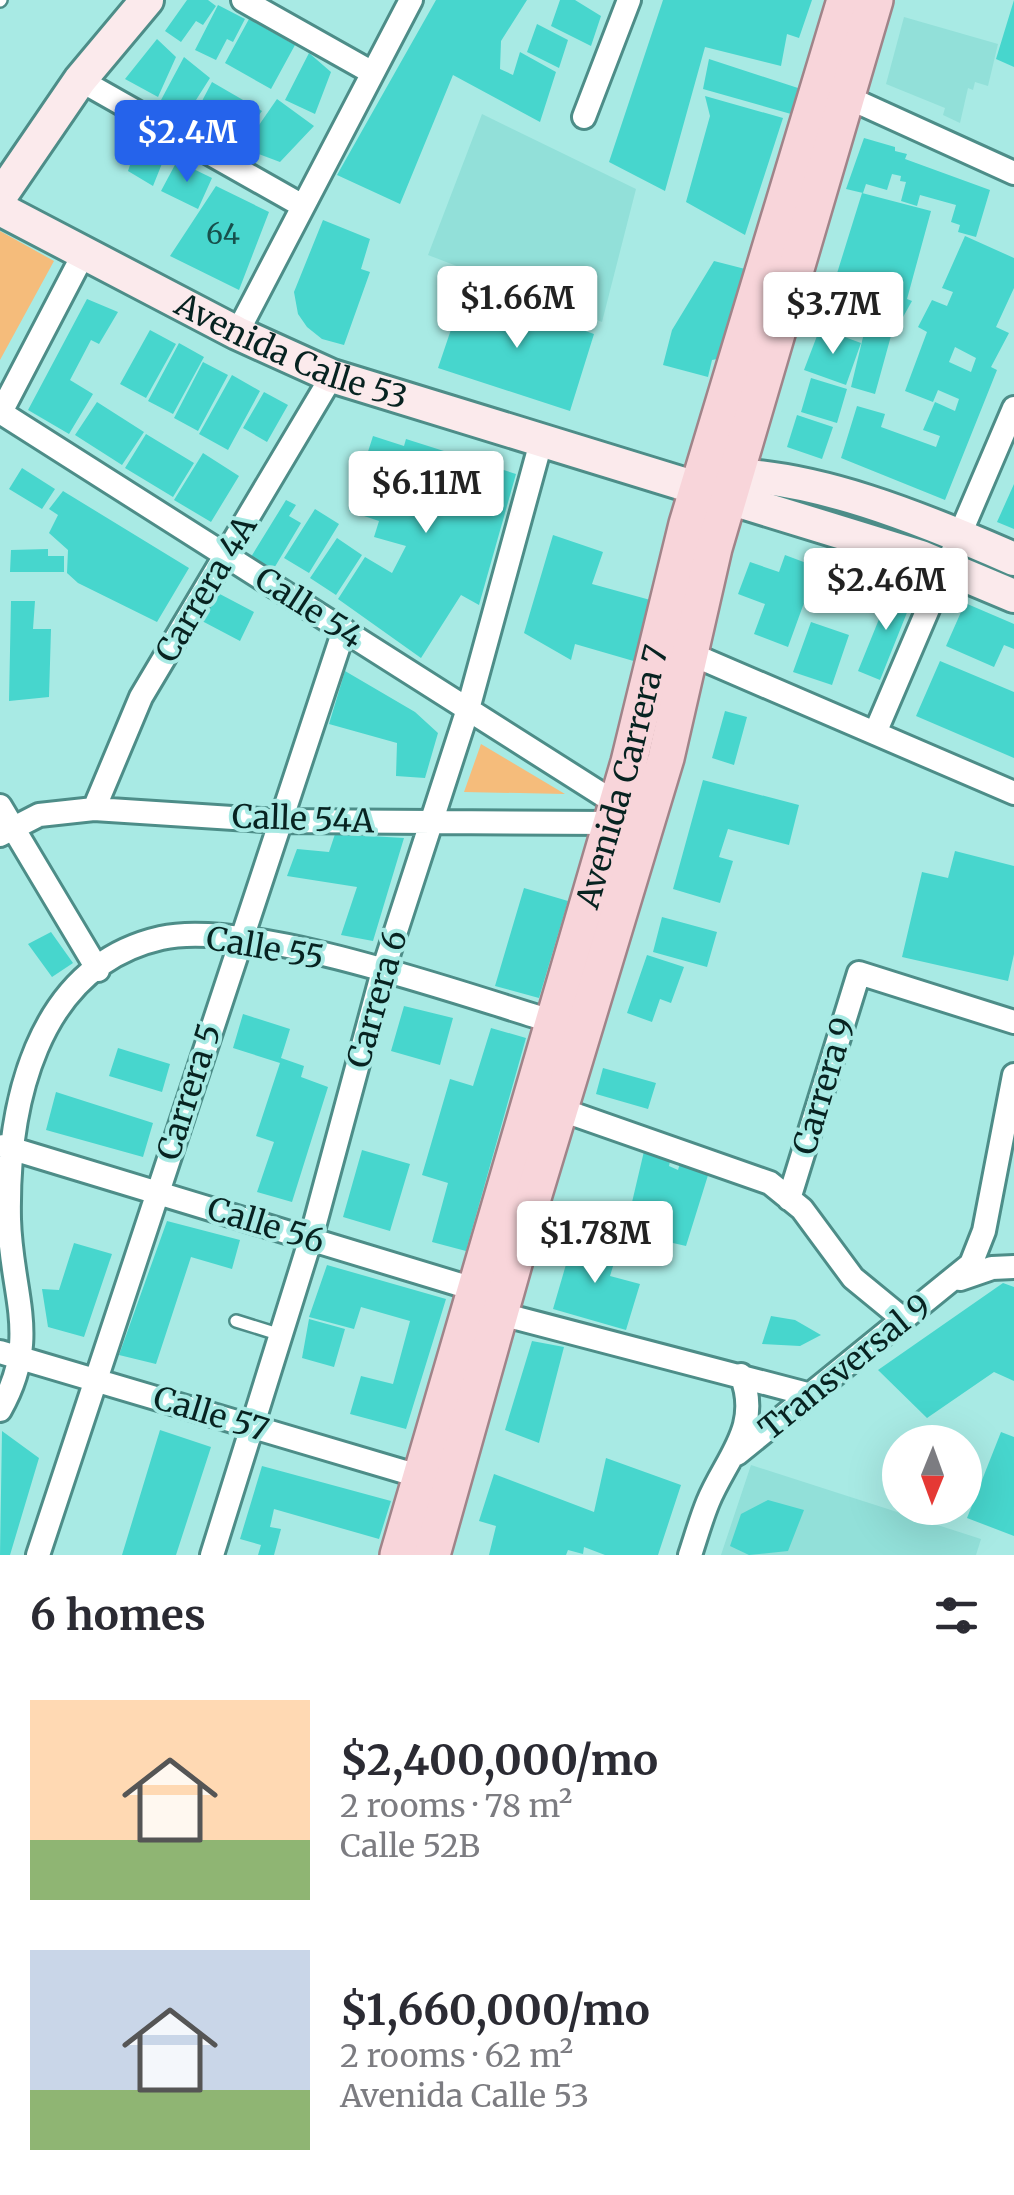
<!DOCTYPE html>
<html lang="en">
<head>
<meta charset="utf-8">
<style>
  body { margin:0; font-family:Merriweather,serif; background:#f2f2f3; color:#2b2b33; height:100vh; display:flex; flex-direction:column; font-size:38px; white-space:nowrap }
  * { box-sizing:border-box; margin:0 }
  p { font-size:32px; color:#7c7c81 }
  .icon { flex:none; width:55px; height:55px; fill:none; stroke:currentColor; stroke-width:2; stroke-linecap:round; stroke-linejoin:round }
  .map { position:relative; height:1555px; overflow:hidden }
  .panel { display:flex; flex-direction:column; background:#fff; flex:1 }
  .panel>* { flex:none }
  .needle { width:65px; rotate:181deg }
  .fabs { position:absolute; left:882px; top:1425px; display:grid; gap:20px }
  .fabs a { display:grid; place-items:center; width:100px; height:100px; border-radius:50%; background:#fff; box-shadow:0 10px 40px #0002; font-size:50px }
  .price { position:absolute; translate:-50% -85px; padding:0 22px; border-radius:10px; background:#fff; color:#222; font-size:32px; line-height:65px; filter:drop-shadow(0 2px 5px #0008) }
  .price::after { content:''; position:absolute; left:50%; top:60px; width:30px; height:22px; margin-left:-15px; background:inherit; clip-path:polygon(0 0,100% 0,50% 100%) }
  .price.selected { background:#2563eb; color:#fff }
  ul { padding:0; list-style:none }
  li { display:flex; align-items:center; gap:30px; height:250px; padding:0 30px }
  li span { display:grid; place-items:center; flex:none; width:280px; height:200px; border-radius:0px; color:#555 }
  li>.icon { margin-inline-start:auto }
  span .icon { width:120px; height:120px; fill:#fffc; stroke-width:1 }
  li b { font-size:42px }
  h2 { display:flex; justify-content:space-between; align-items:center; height:120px; padding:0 30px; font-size:42px }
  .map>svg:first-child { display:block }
  .built { fill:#92e0d9 }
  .green { fill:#f5bc7b }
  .building { fill:#47d6cd; fill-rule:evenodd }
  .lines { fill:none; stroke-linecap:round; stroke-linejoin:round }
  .lane-casing { stroke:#4d8d88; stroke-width:16 }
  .street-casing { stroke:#4d8d88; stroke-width:28 }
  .secondary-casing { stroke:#4d8d88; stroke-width:38 }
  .primary-casing { stroke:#a08489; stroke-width:40 }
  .lane { stroke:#fff; stroke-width:11 }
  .street { stroke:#fff; stroke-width:22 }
  .secondary { stroke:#fbeaec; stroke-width:32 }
  .primary { stroke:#f8d5da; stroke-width:35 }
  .labels { text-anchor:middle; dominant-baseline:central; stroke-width:8; stroke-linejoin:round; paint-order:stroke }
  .number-label { font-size:28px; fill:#17504c }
  .street-label { font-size:32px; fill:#072321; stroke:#a8eae4 }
</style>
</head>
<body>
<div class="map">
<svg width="1014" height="1555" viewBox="0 0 1014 1555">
  <rect width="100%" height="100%" fill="#a8eae4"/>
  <path class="built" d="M904 17 998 44 988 86 975 82 973 90 968 88 960 123 943 115 945 108 886 84Z
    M482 114 636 189 602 322 428 255Z
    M751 1465 981 1539 976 1555H721Z"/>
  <path class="green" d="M0 231 54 261 0 360Z
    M481 744 565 794 464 792Z"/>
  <path class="building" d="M187 0H208L216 6 203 25 196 21 181 42 165 31Z
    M436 0H527L501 41 500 69 513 75 520 52 556 72 540 122 453 75 400 204 337 175Z
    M560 0H575L601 16 591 46 551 26Z
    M663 0H812L799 38 787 34 781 66 705 47 665 191 609 162Z
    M1014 0V67L996 59Z
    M218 5 245 19 233 42 227 39 216 60 195 50Z
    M249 19 295 45 271 89 225 63Z
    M537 24 568 40 559 68 527 52Z
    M157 39 176 57 158 97 125 79Z
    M309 53 331 72 315 114 285 100Z
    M184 57 210 78 189 111 161 100Z
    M709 59 798 88 791 114 703 89Z
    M212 82 262 111 241 140 193 118Z
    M705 96 783 118 745 235 686 202 710 116Z
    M277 99 314 126 280 162 243 148Z
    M139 138 165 156 153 186 128 171Z
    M864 138 895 147V151L907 154 905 159 990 190 976 237 958 232 960 225 951 222 956 205 920 195 917 206 901 201 906 182 900 181 901 176 892 174 887 190 866 184 863 193 846 189Z
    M177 161 212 178 198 209 161 191Z
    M216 186 269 212 239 290 170 256Z
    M862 193 931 211 907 299 912 301 903 317 897 314 875 394 851 387 864 333 820 328Z
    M323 220 370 239 361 269 370 272 344 345 322 339 307 327 298 314 294 292Z
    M965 236 1014 258V288L996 327 1009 333 991 367 997 370 945 500 841 458 857 406 885 414 881 427 936 447 940 436 923 430 935 402 955 411 959 399 938 390 933 402 905 391 927 332 918 327 932 300 947 306 953 292 942 288ZM955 347 976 358 971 372 949 362Z
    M714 261 749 270 722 358 712 360 708 377 663 365 672 330Z
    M463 294 492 305 495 299 594 334 570 411 438 368Z
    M87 299 118 312 99 344 91 340 70 380 93 394 69 434 28 410Z
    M820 328 861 343 846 385 804 370Z
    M150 330 176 344 146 398 120 384Z
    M179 343 204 357 173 414 148 401Z
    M203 362 228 375 198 431 174 418Z
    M232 375 260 391 228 450 199 434Z
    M811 378 847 389 837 423 801 412Z
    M264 392 288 405 267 442 243 428Z
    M97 402 144 432 122 465 75 435Z
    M797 415 833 427 822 459 787 447Z
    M146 434 194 463 173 497 125 468Z
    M373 436 404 446 406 439 516 474 479 605 461 595 421 658 338 599 365 557 392 573 406 546 374 537 379 521 349 511Z
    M203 453 239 476 211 522 174 500Z
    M22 468 55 489 42 509 9 489Z
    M1014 484V529L997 522Z
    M63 491 189 568 157 622 78 583 67 573 68 550 49 533 58 515 49 509Z
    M286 500 296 505 289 516 301 523 273 570 251 557Z
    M315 509 339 524 309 573 284 558Z
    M553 535 603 552 592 584 654 601 637 662 575 644 571 660 524 633Z
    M337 538 362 555 336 595 310 578Z
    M48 549V556H64V572H10L11 550Z
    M785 555 817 567 788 647 754 634 765 604 738 594 750 562 779 572Z
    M843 563 892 580 885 600 835 583Z
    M892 587 914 595 880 680 858 671Z
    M216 592 254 612 240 641 202 621Z
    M11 601H35L33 629H51L49 697 9 701Z
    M965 603 1014 624V649L1004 645 994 667 946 646Z
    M811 622 849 635 832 685 793 672Z
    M940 661 1014 692V758L916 716Z
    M345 671 415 712 438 733 425 778 396 776 397 743 329 724Z
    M725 711 747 717 734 765 712 758Z
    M703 780 799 805 789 845 728 829 719 857 733 861 720 903 673 889Z
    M335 834 404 838 373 941 341 935 357 887 287 876 297 849 329 852Z
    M955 851 1014 866V954L1008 981 902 957 922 872 948 878Z
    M524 888 568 901 539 998 495 986Z
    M662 917 717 932 707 967 653 952Z
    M51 932 73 963 52 977 28 944Z
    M647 955 684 967 671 1003 660 999 652 1022 627 1013Z
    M404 1006 453 1018 440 1065 391 1051Z
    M243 1014 290 1029 281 1058 304 1066 301 1077 328 1087 292 1202 257 1192 274 1142 256 1136 280 1063 233 1048Z
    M491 1028 526 1038 466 1251 432 1242 448 1183 422 1175 450 1079 473 1086Z
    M118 1048 170 1064 162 1092 109 1076Z
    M603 1068 656 1083 648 1109 596 1094Z
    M56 1092 153 1123 143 1157 46 1130Z
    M645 1147 671 1157 669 1166 678 1170 681 1160 709 1172 686 1246 625 1232Z
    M362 1150 410 1164 390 1231 343 1217Z
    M167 1221 240 1240 232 1269 191 1257 156 1364 119 1355Z
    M574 1237 618 1250 610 1276 640 1284 626 1330 553 1309Z
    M74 1243 112 1254 84 1337 48 1327 42 1289 59 1290Z
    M327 1265 446 1299 406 1429 350 1414 361 1376 393 1384 410 1321 361 1307 354 1329 309 1317Z
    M1003 1283 1014 1287V1381L994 1372 927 1418 878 1370Z
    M771 1316 795 1320 821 1335 800 1346 762 1344Z
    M309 1319 345 1329 334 1367 302 1358Z
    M532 1341 564 1347 539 1443 505 1430Z
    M160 1430 211 1447 176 1555H122Z
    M2 1431 39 1458 10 1555H0Z
    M1001 1432 1014 1437V1536L967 1518Z
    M606 1458 681 1485 658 1555H605L584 1547 583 1554 568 1550 566 1555H489L496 1526 479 1521 494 1474 594 1512Z
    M262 1466 391 1501 379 1539 274 1509 270 1527 281 1529 274 1555H258L261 1545 240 1539Z
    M768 1500 804 1510 788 1551 749 1555 730 1546 741 1514Z"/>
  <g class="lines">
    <defs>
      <path id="lane" d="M0 1 1 0
        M236 1321 281 1335"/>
      <path id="street" d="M243 0 371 72
        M80 80 301 205
        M849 98 1014 173
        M584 117 629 0
        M237 333 411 0
        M0 412 617 804
        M0 414 84 253
        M691 654 1014 793
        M875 733 1014 408
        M0 806 98 970
        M94 809 141 697 332 376
        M0 835 39 815 94 809 278 821 611 823
        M559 1109 770 1183 802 1209 853 1278 903 1319
        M3 1146 474 1289
        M789 1199 859 973 1014 1022
        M960 1279 992 1268 1014 1267
        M501 1314 807 1394
        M0 1352 422 1477
        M0 1410C41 1338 11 1295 9 1219 7 1109 34 967 161 938 248 918 461 994 551 1021
        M737 1454 971 1264 984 1231 1014 1075
        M38 1555 344 630
        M212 1555 311 1238 383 971 468 709 541 442
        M690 1555C696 1537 701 1519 708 1502 726 1458 762 1427 741 1375"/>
      <g id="secondary">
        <path d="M0 197 80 80 147 0"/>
        <path id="s1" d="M0 209 237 333 332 376 921 557 1014 596"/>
        <path d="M713 475C810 472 925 520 1014 559"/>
      </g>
      <g id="primary">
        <path id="s2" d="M398 1555 629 762 687 524 845 0"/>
        <path d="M432 1555 526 1221 666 758 714 548 875 0"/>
      </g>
    </defs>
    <use href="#lane" class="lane-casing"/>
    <use href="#street" class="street-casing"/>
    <use href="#secondary" class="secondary-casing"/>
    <use href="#primary" class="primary-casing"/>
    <use href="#lane" class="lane"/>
    <use href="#street" class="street"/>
    <use href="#secondary" class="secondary"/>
    <use href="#primary" class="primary"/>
  </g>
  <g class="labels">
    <g class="number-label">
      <text x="223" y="234">64</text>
    </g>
    <g class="street-label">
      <text stroke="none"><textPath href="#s1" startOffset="325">Avenida Calle 53</textPath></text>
      <text transform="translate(206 589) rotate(-59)">Carrera 4A</text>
      <text transform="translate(309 608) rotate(33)">Calle 54</text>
      <text stroke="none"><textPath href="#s2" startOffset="810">Avenida Carrera 7</textPath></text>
      <text transform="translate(303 819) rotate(2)">Calle 54A</text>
      <text transform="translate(265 948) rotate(10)">Calle 55</text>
      <text transform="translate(377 999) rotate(-74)">Carrera 6</text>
      <text transform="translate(824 1086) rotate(-73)">Carrera 9</text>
      <text transform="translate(189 1092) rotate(-72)">Carrera 5</text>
      <text transform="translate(266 1225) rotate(17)">Calle 56</text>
      <text transform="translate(845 1367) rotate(-39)">Transversal 9</text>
      <text transform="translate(211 1414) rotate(17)">Calle 57</text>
    </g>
  </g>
</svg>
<div class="fabs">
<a><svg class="needle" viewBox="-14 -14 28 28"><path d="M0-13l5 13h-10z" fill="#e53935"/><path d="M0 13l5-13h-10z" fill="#7c7c81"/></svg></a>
</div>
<b class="price selected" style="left:187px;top:185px">$2.4M</b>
<b class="price" style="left:517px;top:351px">$1.66M</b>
<b class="price" style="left:833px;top:357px">$3.7M</b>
<b class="price" style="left:426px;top:536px">$6.11M</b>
<b class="price" style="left:886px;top:633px">$2.46M</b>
<b class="price" style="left:595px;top:1286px">$1.78M</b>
</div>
<section class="panel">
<h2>6 homes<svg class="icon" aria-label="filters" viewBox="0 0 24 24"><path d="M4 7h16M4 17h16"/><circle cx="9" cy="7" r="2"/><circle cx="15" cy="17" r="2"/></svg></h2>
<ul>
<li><span style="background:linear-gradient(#ffd9b3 70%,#8fb573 0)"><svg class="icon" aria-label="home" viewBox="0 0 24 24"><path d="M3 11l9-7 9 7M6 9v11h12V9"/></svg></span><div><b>$2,400,000/mo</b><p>2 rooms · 78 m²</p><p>Calle 52B</p></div></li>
<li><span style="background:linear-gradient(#c9d6e8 70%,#8fb573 0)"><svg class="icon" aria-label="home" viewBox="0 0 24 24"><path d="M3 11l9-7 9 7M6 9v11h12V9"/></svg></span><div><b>$1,660,000/mo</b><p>2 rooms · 62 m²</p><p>Avenida Calle 53</p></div></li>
</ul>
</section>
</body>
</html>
